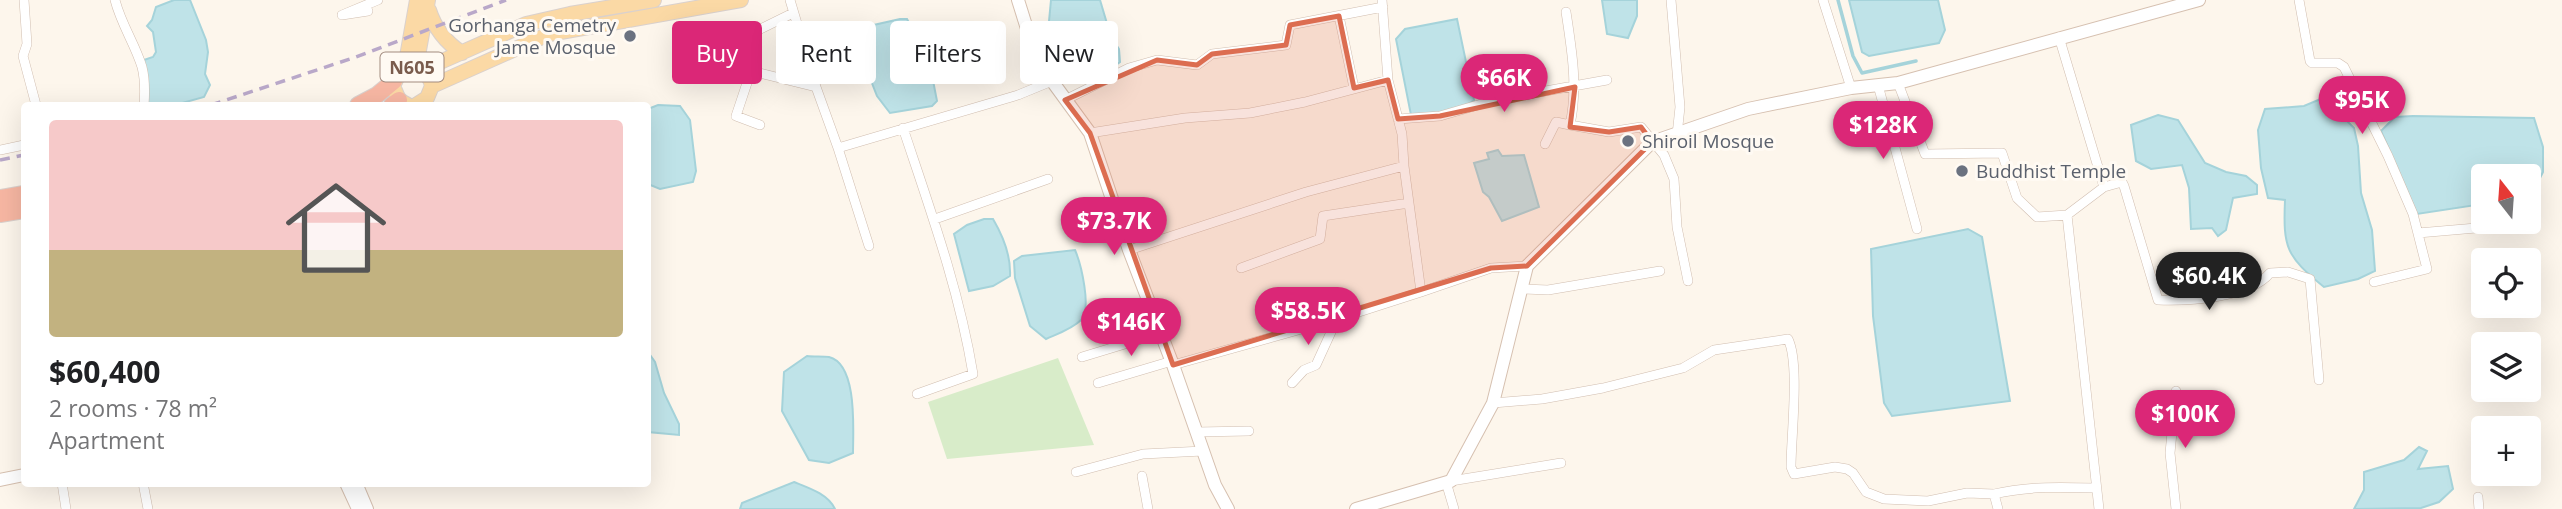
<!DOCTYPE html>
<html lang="en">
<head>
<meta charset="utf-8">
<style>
  body { margin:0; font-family:"Open Sans",sans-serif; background:#f2f2f2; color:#202124; height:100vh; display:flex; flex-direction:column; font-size:26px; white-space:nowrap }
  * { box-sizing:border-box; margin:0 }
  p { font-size:23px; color:#757577 }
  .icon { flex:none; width:38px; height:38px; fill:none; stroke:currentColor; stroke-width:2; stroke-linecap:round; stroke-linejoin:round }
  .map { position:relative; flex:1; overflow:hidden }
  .sheet { position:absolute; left:21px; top:102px; width:630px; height:385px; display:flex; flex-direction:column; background:#fff; border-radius:7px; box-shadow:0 7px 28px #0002 }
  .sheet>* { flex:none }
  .top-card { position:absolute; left:672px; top:21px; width:665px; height:63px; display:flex; gap:14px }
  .needle { width:46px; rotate:343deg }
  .buttons { position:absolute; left:2471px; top:164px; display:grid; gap:14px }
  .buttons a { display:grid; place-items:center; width:70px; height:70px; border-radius:7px; background:#fff; box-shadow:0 7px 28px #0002; font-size:35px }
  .price { position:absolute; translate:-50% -60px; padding:0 16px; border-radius:24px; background:#db2777; color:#fff; font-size:23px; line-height:46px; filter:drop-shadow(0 2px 4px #0008) }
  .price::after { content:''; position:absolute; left:50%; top:42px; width:21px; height:16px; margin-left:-10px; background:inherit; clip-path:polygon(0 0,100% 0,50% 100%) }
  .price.active { background:#222; color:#fff }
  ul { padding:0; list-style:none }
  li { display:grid; align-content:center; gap:14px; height:371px; padding:0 28px }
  li span { display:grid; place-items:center; height:217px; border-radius:7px; color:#555 }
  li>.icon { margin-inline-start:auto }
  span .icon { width:126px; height:126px; fill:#fffc; stroke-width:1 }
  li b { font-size:30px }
  .pill { padding:0 24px; border-radius:7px; background:#fff; box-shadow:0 7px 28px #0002; font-size:24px; line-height:63px }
  .pill.active { background:#db2777; color:#fff }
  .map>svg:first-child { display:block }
  .green { fill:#d8ecc9 }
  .water { fill:#bfe3e8; stroke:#a5d3da; stroke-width:2 }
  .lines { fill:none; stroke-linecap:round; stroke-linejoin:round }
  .stream { stroke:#a5d3da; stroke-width:3.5 }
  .street-casing { stroke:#d1beb0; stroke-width:10 }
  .secondary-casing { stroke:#d6c0b0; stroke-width:14 }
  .primary-casing { stroke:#dad1cd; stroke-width:16 }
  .highway-casing { stroke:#dad1cd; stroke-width:18 }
  .street { stroke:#fff; stroke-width:9 }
  .secondary { stroke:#fff; stroke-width:12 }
  .primary { stroke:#fbd9a5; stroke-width:14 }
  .highway { stroke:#f7b7a3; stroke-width:16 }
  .rail { stroke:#b9a8c9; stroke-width:3.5; stroke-dasharray:10 7; stroke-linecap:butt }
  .marked { fill:#dc6d51; fill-opacity:0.2; stroke:#dc6d51; stroke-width:5; stroke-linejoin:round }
  .worship-dot { fill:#6b7280; stroke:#fffaf3; stroke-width:2.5 }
  .labels { text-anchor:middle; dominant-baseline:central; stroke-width:6; stroke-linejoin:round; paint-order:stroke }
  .shield { fill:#fffaf3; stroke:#a28b7f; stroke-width:2 }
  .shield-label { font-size:18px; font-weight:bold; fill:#7a5c4d }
  .worship-label { font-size:19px; fill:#5b616d; stroke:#fffaf3; text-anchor:start }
</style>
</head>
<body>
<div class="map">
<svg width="2562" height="509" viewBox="0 0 2562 509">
  <rect width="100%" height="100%" fill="#fdf6ec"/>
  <path class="green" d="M1058 358 1094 445 947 459 928 402Z"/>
  <path class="water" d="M174 0H190L206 40 208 52 205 74 210 85 204 97 175 105H148L144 60 153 57 156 52 153 32 147 26 152 20 156 7Z
    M1051 0H1100L1111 37 1119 49 1120 62 1097 79C1082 75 1064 68 1057 54 1054 45 1054 39 1048 32Z
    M1602 0H1637V16L1628 38 1607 34Z
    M1849 0H1938L1945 30 1939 43 1869 56 1862 52Z
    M900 19H907L929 60 937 101 932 106 890 113 877 96 856 42 865 27Z
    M1457 19 1474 100 1461 110 1411 115 1396 39 1405 29Z
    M2335 93 2347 106 2342 116 2354 128 2358 146 2361 193 2372 230 2375 271 2358 279 2324 287C2286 256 2283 248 2285 200L2268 198 2261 168 2258 130 2265 109 2304 106Z
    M658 105 680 106 690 120 696 171 693 182 660 189 648 184V109Z
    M2158 115 2178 120 2205 163 2226 172 2246 176 2257 185V194L2233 198 2226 230 2218 236 2212 228 2191 229 2189 188 2182 165 2151 169 2136 161 2131 125Z
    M2413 116 2534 118 2543 147V172L2530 198 2529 177H2483V204L2417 214 2381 131 2395 117Z
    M1498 150 1502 156 1524 155 1539 207 1502 221 1489 197 1483 192 1474 163 1489 159 1487 153Z
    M984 219H993C1003 236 1011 257 1010 276L993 286 969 291 954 234 967 225Z
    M1968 229 1982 237 2010 401 1892 416 1884 403 1873 316 1871 249Z
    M1075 250C1081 264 1092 309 1081 320 1072 329 1057 334 1046 339L1030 326 1015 278 1014 261 1022 256Z
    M648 352 655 362 664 393 679 424V435L648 432Z
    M807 356C814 357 822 356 829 357 858 364 853 431 853 453L829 463 809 460 782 411 784 372Z
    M2419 447 2427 451 2418 469 2448 466 2453 489 2439 502 2421 508 2354 509 2364 490V472L2404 460Z
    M794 482C809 488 828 494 835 509H740L742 503Z"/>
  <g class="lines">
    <path class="stream" d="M1838 0 1853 56 1862 73 1916 61"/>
    <defs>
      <path id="street" d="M24 0 27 44 23 56 36 105
        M115 0C121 24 135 44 142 67 145 79 145 92 144 105
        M790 0 816 87 838 148 1018 95 1052 81
        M1671 0 1680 107 1677 135
        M1823 0 1851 88
        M2299 0 2310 61 2312 63H2338L2344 67 2388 156 2413 214 2427 269 2374 282
        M368 11 342 15 378 0
        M1566 12C1572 51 1578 87 1570 125L1609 132 1641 127 1664 155 1674 179 1677 227 1688 281
        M1339 16 1354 88
        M2059 37 2104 187 2067 215 2099 509
        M751 71 735 58V47L740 39 793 13
        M1388 80 1402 134 1404 166 1421 292 1491 268 1527 266
        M1898 83 1925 154 2002 153 2017 198 2037 217 2067 215
        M1878 85 1917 229
        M1065 100 1129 68 1157 60 1197 65 1212 54 1286 45 1290 25 1383 7
        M1398 119 1440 116 1495 100 1607 80
        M760 125 736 116 751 71 816 87
        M903 128C930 209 959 289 973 374L917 394
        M1090 133 1185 118 1250 113 1305 102 1388 80 1382 0
        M1545 144 1556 122 1570 125
        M838 148 869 246
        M0 150 24 145
        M2104 187 2122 182 2124 186 2158 300C2189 301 2249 298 2270 273L2288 272 2310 279 2319 380
        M935 219 1048 179
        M2418 233 2511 225
        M1129 250 1306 192 1404 166
        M1241 268 1320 239 1323 216 1409 203
        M1521 289 1548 290 1660 271
        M1082 357 1161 333
        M1173 365 1337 319 1421 292
        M1098 383 1172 361
        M1292 383 1304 370 1316 365 1337 319
        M2176 391 2170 453 2176 509
        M1493 403 1542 399 1603 388 1683 368 1714 350 1788 339C1800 363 1791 437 1791 467L1794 474 1835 467 1847 469 1853 473 1866 492 1884 499 1928 501 1967 493 1994 494 1998 509
        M1197 432 1249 431
        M1076 472 1143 454 1203 451
        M1142 476 1148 509
        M1451 481 1561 463
        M1446 482 1454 509
        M62 483 66 509
        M143 483 148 509
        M1994 494C2028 486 2062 487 2096 488
        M2478 497 2479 509"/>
      <path id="secondary" d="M1018 0 1034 51 1052 81 1090 133 1129 250 1173 365 1215 485 1228 509
        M0 480 24 475
        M346 483 358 509
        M356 483 367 509
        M1356 509 1451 481 1493 403 1527 266 1652 142 1748 109 1851 88 1898 83 2199 0"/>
      <path id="primary" d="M429 10C435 29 445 42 462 53
        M416 67 428 0
        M405 68 417 0
        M422 70 526 24 570 14 654 0
        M432 86 549 34 741 0
        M408 105 399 100 393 86 400 71C415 63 428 69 432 86L427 98 416 105"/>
      <path id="highway" d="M358 105 377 95 394 81
        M392 105 399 100
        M0 198 24 194
        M0 214 24 210"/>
    </defs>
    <use href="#street" class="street-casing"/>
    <use href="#secondary" class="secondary-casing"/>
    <use href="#primary" class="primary-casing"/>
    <use href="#highway" class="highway-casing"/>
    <use href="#street" class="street"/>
    <use href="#secondary" class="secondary"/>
    <use href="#primary" class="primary"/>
    <use href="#highway" class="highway"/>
    <path class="rail" d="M211 105 356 57 506 0
      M0 160 24 155"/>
  </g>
  <path class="marked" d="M1339 16 1354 88 1388 80 1398 119 1440 116 1575 87 1570 127 1609 132 1641 127 1652 142 1527 266 1491 268 1173 365 1090 133 1065 100 1157 60 1197 65 1212 54 1286 45 1290 25Z"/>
  <g class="worship-dot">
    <circle cx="630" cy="36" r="7"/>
    <circle cx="1628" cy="141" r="7"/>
    <circle cx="1962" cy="171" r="7"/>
  </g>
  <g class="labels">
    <rect class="shield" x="380.5" y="52.5" width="63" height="29" rx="5"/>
    <g class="shield-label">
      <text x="412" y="67">N605</text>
    </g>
    <g class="worship-label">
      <text x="616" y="25" text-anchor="end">Gorhanga Cemetry<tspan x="616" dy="22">Jame Mosque</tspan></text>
      <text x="1642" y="141">Shiroil Mosque</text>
      <text x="1976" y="171">Buddhist Temple</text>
    </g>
  </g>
</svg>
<div class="buttons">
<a><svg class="needle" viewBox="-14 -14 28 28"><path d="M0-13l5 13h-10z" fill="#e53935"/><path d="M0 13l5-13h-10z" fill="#757577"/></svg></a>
<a><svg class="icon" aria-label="locate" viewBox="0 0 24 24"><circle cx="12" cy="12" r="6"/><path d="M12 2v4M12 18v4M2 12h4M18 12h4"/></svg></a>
<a><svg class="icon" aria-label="layers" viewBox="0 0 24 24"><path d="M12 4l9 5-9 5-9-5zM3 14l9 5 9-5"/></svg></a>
<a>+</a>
</div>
<b class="price" style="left:1504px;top:114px">$66K</b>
<b class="price" style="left:2362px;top:136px">$95K</b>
<b class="price" style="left:1883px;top:161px">$128K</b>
<b class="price" style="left:1114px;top:257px">$73.7K</b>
<b class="price active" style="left:2209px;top:312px">$60.4K</b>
<b class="price" style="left:1308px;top:347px">$58.5K</b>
<b class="price" style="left:1131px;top:358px">$146K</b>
<b class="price" style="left:2185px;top:450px">$100K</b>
<div class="top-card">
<a class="pill active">Buy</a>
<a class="pill">Rent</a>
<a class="pill">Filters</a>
<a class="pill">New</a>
</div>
<section class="sheet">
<ul>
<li><span style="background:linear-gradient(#f6c9c9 60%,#c2b280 0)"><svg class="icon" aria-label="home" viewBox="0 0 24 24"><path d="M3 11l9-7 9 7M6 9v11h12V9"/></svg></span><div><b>$60,400</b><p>2 rooms · 78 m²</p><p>Apartment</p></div></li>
</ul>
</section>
</div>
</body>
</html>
